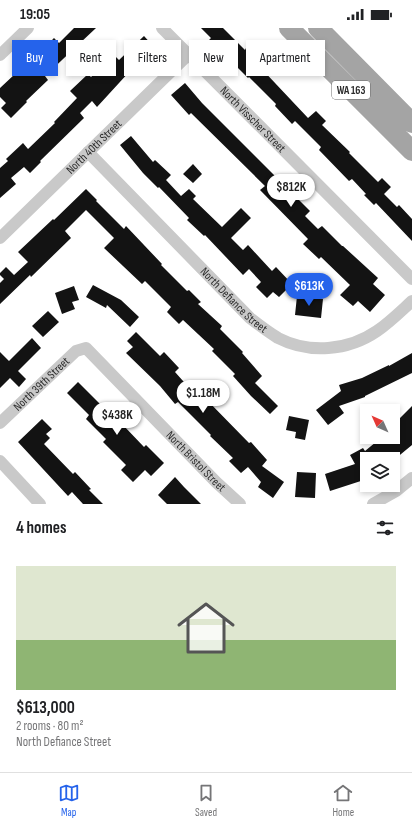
<!DOCTYPE html>
<html lang="en">
<head>
<meta charset="utf-8">
<style>
  body { margin:0; font-family:"Sofia Sans Condensed",sans-serif; background:#f6f6f6; color:#202124; height:100vh; display:flex; flex-direction:column; font-size:15px; white-space:nowrap }
  * { box-sizing:border-box; margin:0 }
  p { font-size:13px; color:#757577 }
  .icon { flex:none; width:22px; height:22px; fill:none; stroke:currentColor; stroke-width:2; stroke-linecap:round; stroke-linejoin:round }
  .map { position:relative; height:476px; overflow:hidden }
  .sheet { display:flex; flex-direction:column; background:#fff; flex:1 }
  .sheet>* { flex:none }
  .banner { position:absolute; left:12px; top:12px; width:388px; height:36px; display:flex; gap:8px }
  .needle { width:26px; rotate:315deg }
  .tools { position:absolute; left:360px; top:376px; display:grid; gap:8px }
  .tools a { display:grid; place-items:center; width:40px; height:40px; border-radius:0px; background:#fff; box-shadow:0 2px 6px #0003; font-size:20px }
  .price { position:absolute; translate:-50% -34px; padding:0 9px; border-radius:14px; background:#fff; color:#222; font-size:13px; line-height:26px; filter:drop-shadow(0 1px 2px #0008) }
  .price::after { content:''; position:absolute; left:50%; top:24px; width:12px; height:9px; margin-left:-6px; background:inherit; clip-path:polygon(0 0,100% 0,50% 100%) }
  .price.on { background:#2563eb; color:#fff }
  ul { padding:0; list-style:none }
  li { display:grid; align-content:center; gap:8px; height:212px; padding:0 16px }
  li span { display:grid; place-items:center; height:124px; border-radius:0px; color:#555 }
  li>.icon { margin-inline-start:auto }
  span .icon { width:72px; height:72px; fill:#fffc; stroke-width:1 }
  li b { font-size:17px }
  h2 { display:flex; justify-content:space-between; align-items:center; height:48px; padding:0 16px; font-size:17px }
  .tag { padding:0 14px; border-radius:0px; background:#fff; box-shadow:0 2px 6px #0003; font-size:14px; line-height:36px }
  .tag.on { background:#2563eb; color:#fff }
  .status { display:flex; justify-content:space-between; align-items:center; height:28px; padding:0 20px; background:#fff; direction:ltr }
  .status svg { height:11px; fill:currentColor }
  .dock { display:flex; justify-content:space-around; align-items:center; height:56px; border-top:1px solid #e0e0e0; background:#fff; font-size:11px; color:#757577 }
  .dock a { display:grid; justify-items:center; gap:2px }
  .dock .on { color:#2563eb }
  .map>svg:first-child { display:block }
  .building { fill:#131313 }
  .lines { fill:none; stroke-linecap:round; stroke-linejoin:round }
  .street { stroke:#c9c9c9; stroke-width:12 }
  .primary { stroke:#a4a4a4; stroke-width:20 }
  .labels { text-anchor:middle; dominant-baseline:central; stroke-width:4; stroke-linejoin:round; paint-order:stroke }
  .shield { fill:#fff; stroke:#6b6b6b; stroke-width:1 }
  .shield-label { font-size:11px; font-weight:bold; fill:#2c2c2c }
  .street-label { font-size:12px; fill:#2c2c2c; stroke:#fff }
</style>
</head>
<body>
<div class="status"><b>19:05</b><svg viewBox="0 0 49 12"><path d="M0 12V9h3v3zM5 12V6h3v6zM10 12V3h3v9zM15 12V0h3v12zM26 1h20v11H26zM47 4h2v5h-2z"/></svg></div>
<div class="map">
<svg width="412" height="476" viewBox="0 0 412 476">
  <rect width="100%" height="100%" fill="#fff"/>
  <path class="building" d="M74 0H96L45 48 48 52 26 73 27 74 11 90 1 80 6 75 0 69V60L30 32 35 38 48 26 43 21 54 10 59 15Z
    M201 0H223L245 22 246 20 262 36 259 38 308 90 316 83 326 93 322 97 350 124 349 125 378 154 382 150 391 159 384 166 397 179 399 177 412 191V213L376 175 374 177 364 167 366 166 352 151 349 153 319 122 321 119 295 93 292 96 275 78 276 76 249 49 248 50 227 29 225 30 208 13 211 10Z
    M144 8 155 20 130 43 97 79 92 73 80 85 84 90 40 133 41 134 30 145 24 139 11 150 16 156 0 170V140L8 133 6 131 23 115 28 121 55 95 54 94 77 70 70 63 88 46 91 49 114 27 119 32Z
    M185 55 202 75 310 183 305 188 318 201 322 198 342 218H343L378 250 373 256 385 267 370 284 358 273 353 278 340 267 350 257 321 229 319 231 303 216 308 211 260 162 265 158 191 85 189 87 171 67Z
    M131 108 153 134 155 132 171 147 166 152 181 168 189 161 196 168 193 171 222 199 241 180 251 190 231 210 243 222 248 217 272 243 276 239 292 256 279 269 273 264 267 270 256 259 261 254 249 241 243 247 205 207 204 208 187 192 189 190 159 159 158 160 143 145 120 117Z
    M193 136 202 146 193 155 183 146Z
    M86 161 97 172 96 173 124 201 126 198 162 236 161 237 187 263 189 262 201 274 198 276 222 298 220 301 243 324 242 325 262 348 255 355 278 378 270 386 251 368 233 348 235 346 212 323 214 321 183 292 179 296 167 284 171 279 145 253 142 256 104 220 114 210 86 182 65 203 71 210 31 249 30 247 0 276V255L4 251 0 247V245L6 239 14 247 28 234 18 224 53 191 54 192Z
    M93 257 121 272 139 289 130 299 107 277 106 280 86 269Z
    M74 258 79 272 72 274 75 281 62 286 55 265Z
    M297 268 323 271 321 290 295 287Z
    M48 283 59 294 43 309 32 298Z
    M136 304 160 328 164 324 179 340 175 344 200 372 204 369 249 415 251 414 267 432 262 438 284 454 273 470 258 459 261 454 248 439 241 445 229 433 233 430 210 408 211 407 178 374 175 376 160 358 126 325 133 319 127 313Z
    M32 310 41 320 18 343 26 351 19 359 10 350 0 360V324L9 333Z
    M412 325V345L365 368V369L339 378 344 385 328 397 316 382 341 363 339 357 362 350 389 337V338Z
    M78 354 100 376 102 375 144 419 146 417 164 435 151 448 145 442 133 454 121 442 126 437 103 414 106 411 86 391 89 387 67 365Z
    M412 378V417L395 431H367V451L330 463 325 446 355 436 350 427 363 420 365 423 382 409H393V400L400 394 398 392Z
    M289 388 309 392 305 412 295 410 296 404 286 402Z
    M42 391 52 401 46 406 50 410 44 416 73 446 75 444 91 461 89 462 103 476H83L72 464 68 468 18 414Z
    M297 444 316 445 315 470 295 469Z
    M175 449 184 459 201 476H167L158 467Z"/>
  <g class="lines">
    <g class="street">
      <path id="s1" d="M162 0 412 251"/>
      <path d="M0 27 28 0"/>
      <path id="s2" d="M88 124 250 290C259 297 268 304 278 310 309 326 348 323 377 303 390 294 401 283 412 273"/>
      <path id="s3" d="M0 210 188 27"/>
      <path id="s4" d="M0 395 76 323 86 320 216 454 240 476"/>
      <path d="M0 433 40 476"/>
      <path d="M373 476 396 463 412 450"/>
    </g>
    <path class="primary" d="M289 0 412 123
      M318 0 412 95"/>
  </g>
  <g class="labels">
    <rect class="shield" x="332" y="53" width="38" height="18" rx="3"/>
    <g class="shield-label">
      <text x="351" y="62">WA 163</text>
    </g>
    <g class="street-label">
      <text stroke="none"><textPath href="#s1" startOffset="129">North Visscher Street</textPath></text>
      <text stroke="none"><textPath href="#s3" startOffset="131">North 40th Street</textPath></text>
      <text stroke="none"><textPath href="#s2" startOffset="208">North Defiance Street</textPath></text>
      <text stroke="none"><textPath href="#s4" startOffset="57">North 39th Street</textPath></text>
      <text stroke="none"><textPath href="#s4" startOffset="273">North Bristol Street</textPath></text>
    </g>
  </g>
</svg>
<div class="tools">
<a><svg class="needle" viewBox="-14 -14 28 28"><path d="M0-13l5 13h-10z" fill="#e53935"/><path d="M0 13l5-13h-10z" fill="#757577"/></svg></a>
<a><svg class="icon" aria-label="layers" viewBox="0 0 24 24"><path d="M12 4l9 5-9 5-9-5zM3 14l9 5 9-5"/></svg></a>
</div>
<b class="price" style="left:291px;top:180px">$812K</b>
<b class="price on" style="left:309px;top:279px">$613K</b>
<b class="price" style="left:203px;top:386px">$1.18M</b>
<b class="price" style="left:117px;top:408px">$438K</b>
<div class="banner">
<a class="tag on">Buy</a>
<a class="tag">Rent</a>
<a class="tag">Filters</a>
<a class="tag">New</a>
<a class="tag">Apartment</a>
</div>
</div>
<section class="sheet">
<h2>4 homes<svg class="icon" aria-label="filters" viewBox="0 0 24 24"><path d="M4 7h16M4 17h16"/><circle cx="9" cy="7" r="2"/><circle cx="15" cy="17" r="2"/></svg></h2>
<ul>
<li><span style="background:linear-gradient(#dfe7d0 60%,#8fb573 0)"><svg class="icon" aria-label="home" viewBox="0 0 24 24"><path d="M3 11l9-7 9 7M6 9v11h12V9"/></svg></span><div><b>$613,000</b><p>2 rooms · 80 m²</p><p>North Defiance Street</p></div></li>
</ul>
</section>
<nav class="dock">
<a class="on"><svg class="icon" aria-label="map" viewBox="0 0 24 24"><path d="M3 6l6-2 6 2 6-2v14l-6 2-6-2-6 2zM9 4v14M15 6v14"/></svg>Map</a>
<a><svg class="icon" aria-label="saved" viewBox="0 0 24 24"><path d="M7 4h10v16l-5-4-5 4z"/></svg>Saved</a>
<a><svg class="icon" aria-label="home" viewBox="0 0 24 24"><path d="M3 11l9-7 9 7M6 9v11h12V9"/></svg>Home</a>
</nav>
</body>
</html>
